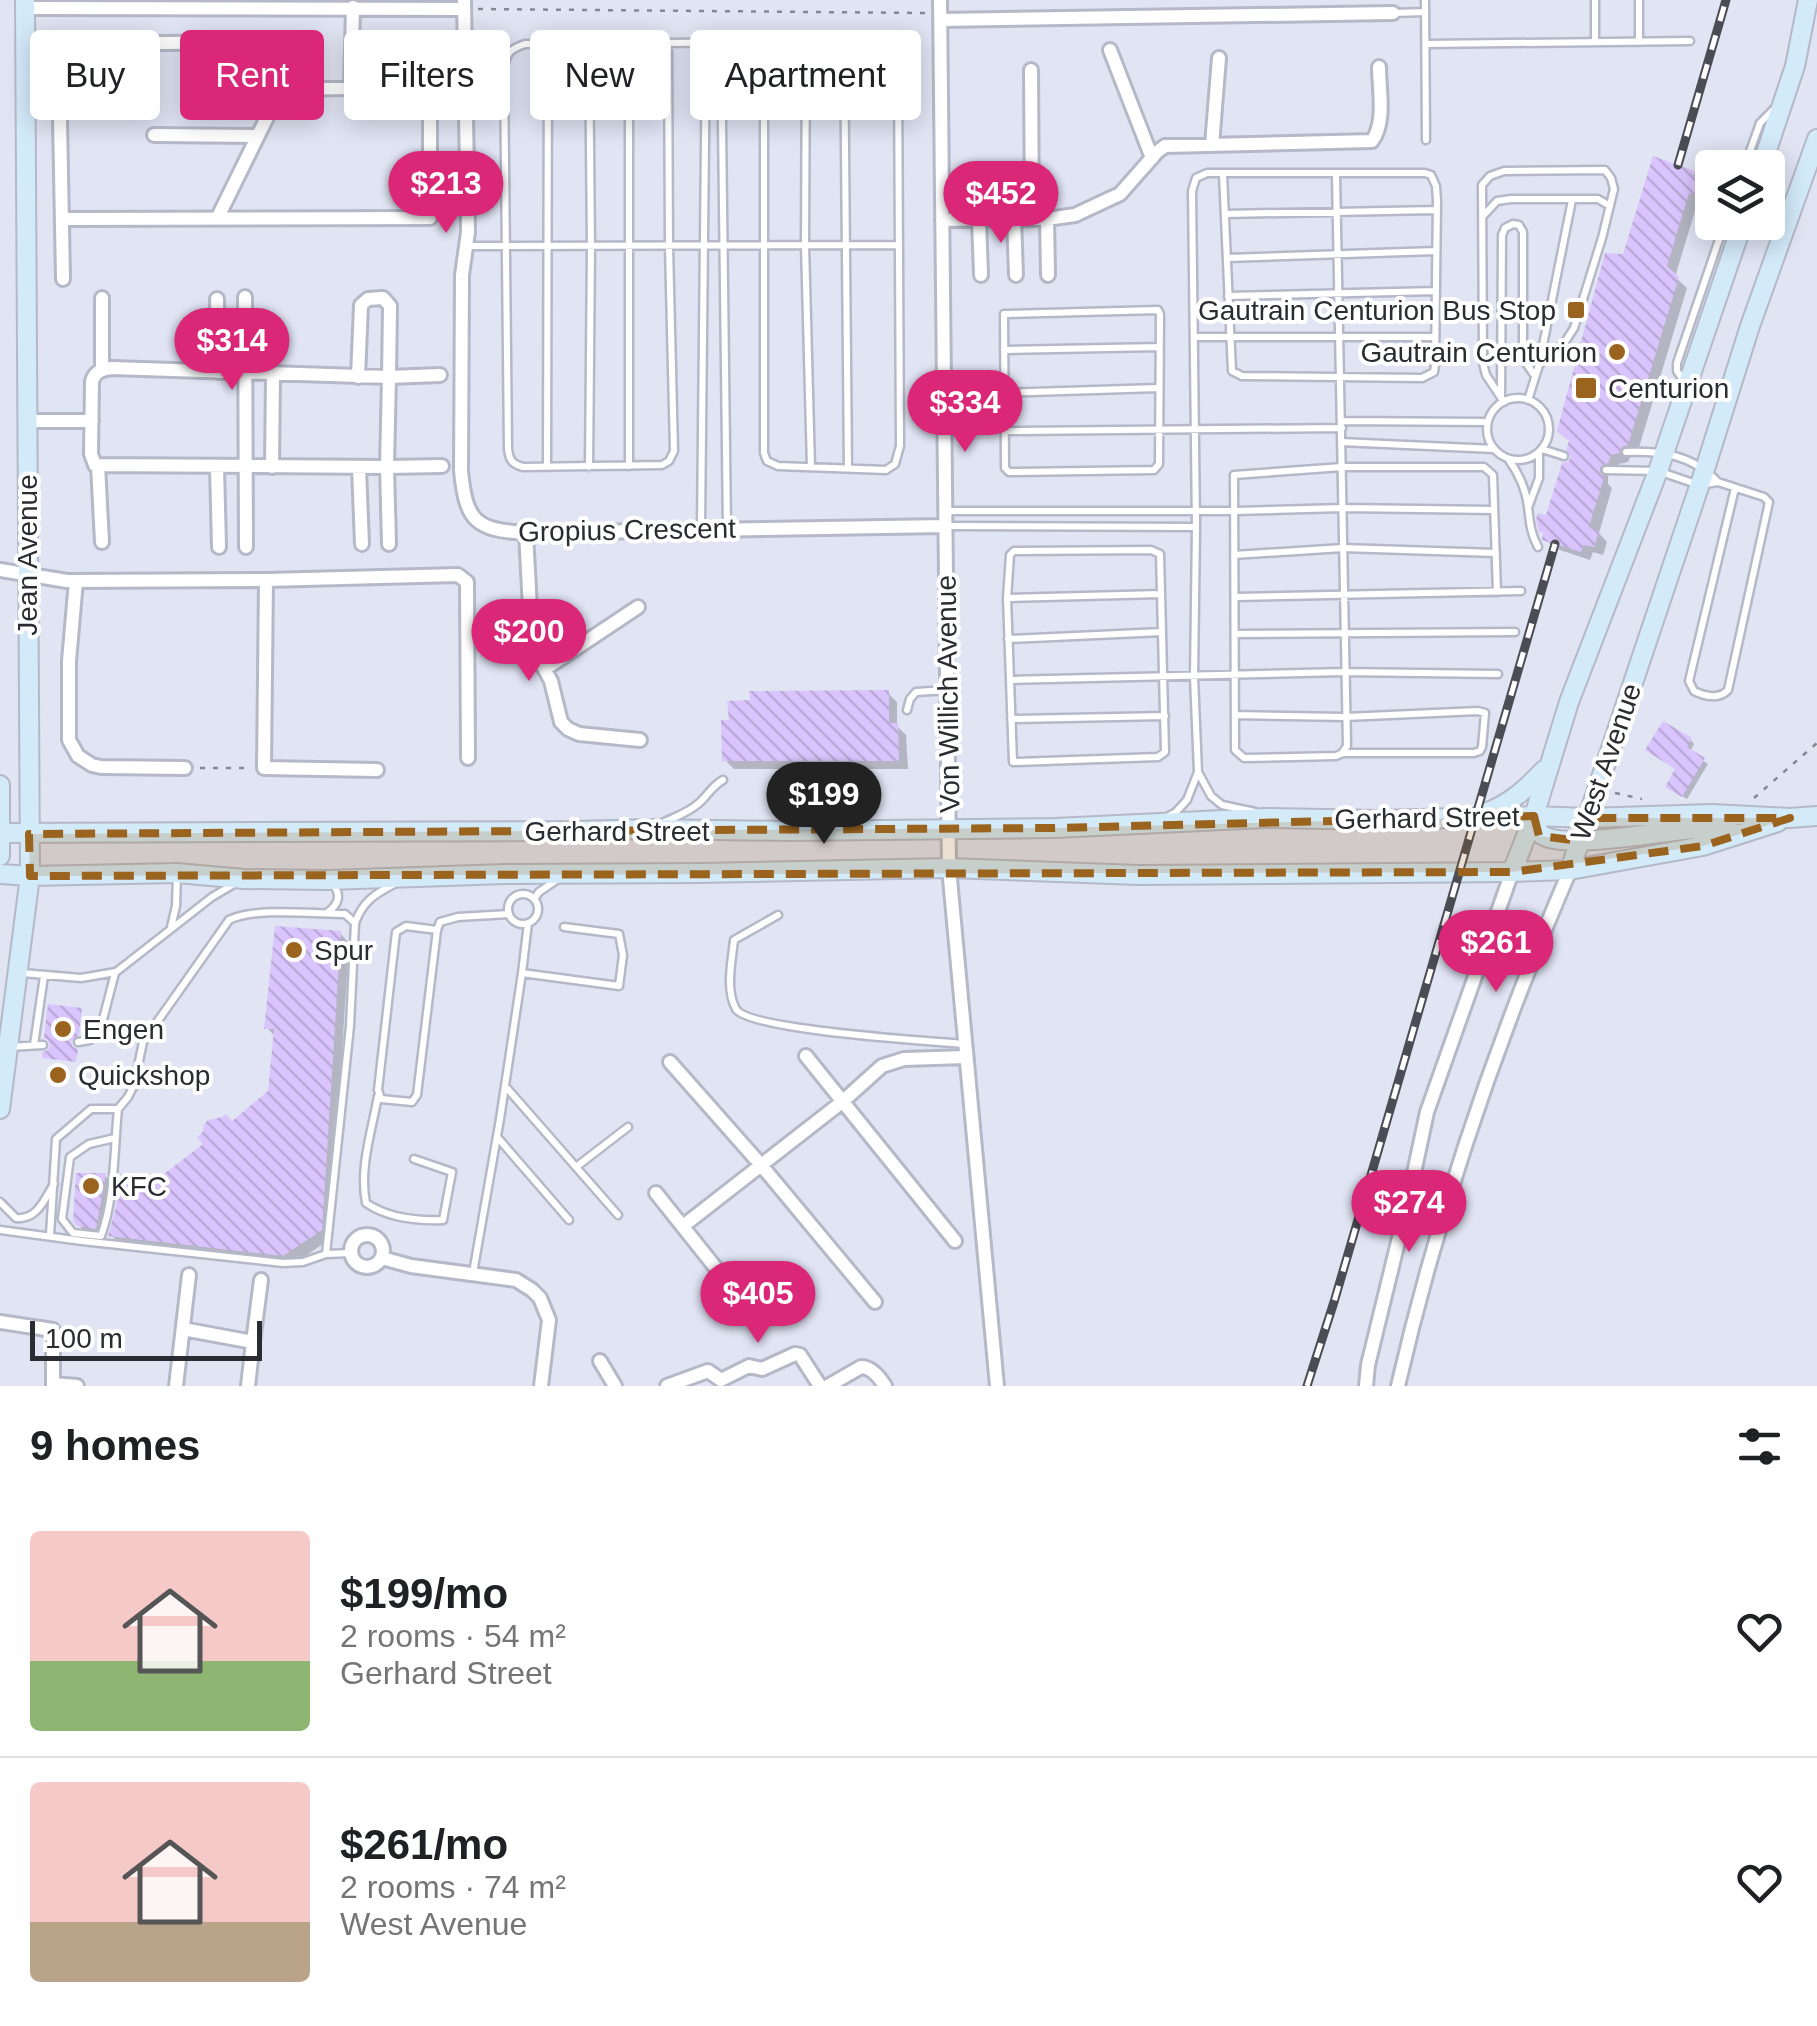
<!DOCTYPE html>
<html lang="en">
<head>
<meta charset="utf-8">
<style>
  body { margin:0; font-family:Arial,sans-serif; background:#f6f6f6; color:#202124; height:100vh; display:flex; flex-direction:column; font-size:38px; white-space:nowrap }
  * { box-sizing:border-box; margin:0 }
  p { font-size:32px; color:#757577 }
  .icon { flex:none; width:55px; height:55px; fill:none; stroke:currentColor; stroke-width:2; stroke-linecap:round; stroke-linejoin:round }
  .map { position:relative; height:1386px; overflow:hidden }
  .drawer { display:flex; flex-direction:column; background:#fff; flex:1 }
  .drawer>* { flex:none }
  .hud { position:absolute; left:30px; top:30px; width:1000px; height:90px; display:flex; gap:20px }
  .tools { position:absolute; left:1695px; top:150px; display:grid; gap:20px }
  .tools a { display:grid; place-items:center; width:90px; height:90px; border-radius:10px; background:#fff; box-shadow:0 5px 25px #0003; font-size:50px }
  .scale { position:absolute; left:30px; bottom:25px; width:232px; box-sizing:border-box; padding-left:10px; border:5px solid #2a2c31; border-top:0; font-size:28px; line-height:35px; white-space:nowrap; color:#2a2c31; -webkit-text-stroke:8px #fff; paint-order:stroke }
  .price { position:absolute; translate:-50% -85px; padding:0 22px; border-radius:35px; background:#db2777; color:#fff; font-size:32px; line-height:65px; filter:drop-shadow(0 2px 5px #0008) }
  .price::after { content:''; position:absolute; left:50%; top:60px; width:30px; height:22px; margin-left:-15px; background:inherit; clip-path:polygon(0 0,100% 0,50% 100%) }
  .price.on { background:#222; color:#fff }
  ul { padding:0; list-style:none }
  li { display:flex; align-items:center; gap:30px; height:250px; padding:0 30px }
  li+li { border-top:2px solid #e0e0e0 }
  li span { display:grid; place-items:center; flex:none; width:280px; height:200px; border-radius:10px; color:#555 }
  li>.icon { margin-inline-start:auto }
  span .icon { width:120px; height:120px; fill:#fffc; stroke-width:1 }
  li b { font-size:42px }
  h2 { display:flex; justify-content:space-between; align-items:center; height:120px; padding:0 30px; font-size:42px }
  .tag { padding:0 35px; border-radius:10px; background:#fff; box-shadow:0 5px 25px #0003; font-size:35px; line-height:90px }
  .tag.on { background:#db2777; color:#fff }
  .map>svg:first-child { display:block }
  .shadow { fill:#0003 }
  .building { fill:url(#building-back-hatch) }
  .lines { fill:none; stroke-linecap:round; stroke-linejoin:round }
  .lane-casing { stroke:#b5b9c7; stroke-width:11 }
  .street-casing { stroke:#b5b9c7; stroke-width:18 }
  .secondary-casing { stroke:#b5b9c7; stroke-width:22 }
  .path { stroke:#858892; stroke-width:2.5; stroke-dasharray:5 8; stroke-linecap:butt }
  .lane { stroke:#fff; stroke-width:6 }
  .street { stroke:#fff; stroke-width:12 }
  .secondary { stroke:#d3eaf9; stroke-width:18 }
  .rail-casing { stroke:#4b4d54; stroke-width:9 }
  .rail { stroke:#fff; stroke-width:5; stroke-dasharray:15; stroke-linecap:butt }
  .marked { fill:#9a631e; fill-opacity:0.2; stroke:#9a631e; stroke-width:8; stroke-dasharray:20 12; stroke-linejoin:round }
  .poi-dot { fill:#9a631e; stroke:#fff; stroke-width:4 }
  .labels { text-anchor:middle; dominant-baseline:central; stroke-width:8; stroke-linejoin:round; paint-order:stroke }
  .poi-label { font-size:28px; fill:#2a2c31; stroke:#fff; text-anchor:start }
  .street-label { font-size:28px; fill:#2a2c31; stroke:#fff }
</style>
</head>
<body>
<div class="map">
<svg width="1817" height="1386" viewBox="0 0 1817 1386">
  <defs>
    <pattern id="building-back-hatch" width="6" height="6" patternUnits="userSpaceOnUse" patternTransform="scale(2.5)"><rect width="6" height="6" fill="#dac4fd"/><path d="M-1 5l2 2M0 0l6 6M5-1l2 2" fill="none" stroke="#bba9d9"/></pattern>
  </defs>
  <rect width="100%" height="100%" fill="#e0e4f3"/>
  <path class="shadow" d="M1694 173 1711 190 1708 203 1698 201 1675 277 1687 288 1637 454 1631 455 1628 462 1619 464 1617 472 1608 476V484L1612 488 1599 533 1607 542 1603 555 1593 552 1590 560 1554 548 1545 539 1548 518 1569 464 1625 257Z
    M888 693 897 702V726L906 735 908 769H734L725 760Z
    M1691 740 1694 744 1690 752 1708 764 1687 799 1672 790 1678 769 1652 754Z
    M340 933 349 943 330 1239 294 1264 120 1244 111 1235 165 1177 270 1092 275 1036 267 1028Z
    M105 1176 114 1185 105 1237 88 1235 75 1221Z"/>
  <path class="building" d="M1653 156 1695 171 1693 176 1703 178 1699 196 1689 193 1667 266 1679 277 1628 445 1622 447 1619 453 1611 455 1608 463 1600 467V472L1604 477 1589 527 1599 531 1594 547 1584 545 1581 552 1542 540 1543 533 1539 532 1536 519 1538 513 1546 515 1562 463 1568 462 1571 457 1566 450 1569 441 1557 431 1605 253 1623 254Z
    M889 690V723H898L899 761H722L721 720H729L727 701 750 700 749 691Z
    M1663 721 1692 738 1687 747 1705 758 1682 797 1665 787 1675 769 1645 750Z
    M275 926 341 931 322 1230 283 1256 108 1236 116 1207 120 1174H164L203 1144 197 1137 203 1132 204 1124 208 1120 222 1117 226 1114 232 1121 268 1091 274 1029H264Z
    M48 1004 82 1008 79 1035 71 1041 72 1046 78 1049 76 1062 42 1058V1052L48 1050 50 1046 48 1040 44 1038Z
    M76 1173H106L96 1229 77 1226 73 1221Z"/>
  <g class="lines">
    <defs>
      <path id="lane" d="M1425 0 1426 140
        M1393 13 1425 12
        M1595 41V0
        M806 42 805 245 811 467
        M844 42 848 468
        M1639 42V0
        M721 43 727 529
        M589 44 591 247 589 467
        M629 44V466
        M668 44 669 247 674 451 669 461 662 465 523 467C512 464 509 460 508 448L504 69C506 53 510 49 525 44 620 44 715 43 810 42 826 42 873 38 886 43 897 48 897 59 898 69L900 446 895 464 886 470 778 466 767 461 764 453V42
        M1426 44 1690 41
        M1744 168 1760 123 1775 108
        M1336 175 1347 746 1343 752
        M1225 214 1436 210
        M1484 215 1497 201 1511 199H1598L1610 206
        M466 246 899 245
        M1227 258 1436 251
        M1228 296 1436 291
        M1158 310 1160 314 1159 464 1154 470 1009 472 1005 468 1004 314Z
        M1195 337H1435
        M1004 350 1159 347
        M1684 381 1677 371V363L1725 222
        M1003 393 1158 388
        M1501 397 1502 235 1505 228 1513 224 1519 225 1523 232V359L1535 376
        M1487 429a31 31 0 1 1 62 0a31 31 0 1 1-62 0Z
        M1528 400 1539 365 1572 200
        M1504 402 1486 375 1483 363 1482 185 1490 176 1504 171 1605 170 1611 178 1614 189 1602 238 1574 328 1565 342 1539 365
        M1342 421 1487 422
        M1005 431 1342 428
        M1341 442 1494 449
        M1542 449 1564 456
        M1626 452C1662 451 1691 454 1718 482
        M1509 460C1519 474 1526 489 1528 507 1530 522 1530 532 1538 547
        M547 467 548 44
        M1606 470 1658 471 1699 485 1718 482 1764 497 1769 502 1728 690C1719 700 1704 696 1694 691L1689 681 1735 488
        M1529 505 1539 478V452
        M946 511H1235L1343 508 1494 510
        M948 526 1196 527
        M701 528 706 43
        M1234 555 1343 548 1496 553
        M1236 597 1521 591
        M1007 598 1161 594
        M1235 634 1515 632
        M1008 639 1162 632
        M1010 680 1013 762 1158 757 1165 752 1160 554 1151 550 1014 551 1010 555 1007 598 1010 680 1344 672 1498 674
        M907 710 910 699 916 692 947 690
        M1235 715 1346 717 1478 711 1485 713 1482 747 1480 751 1474 753H1343L1336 756 1244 758 1235 750 1234 475 1342 467H1484L1493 475 1497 592
        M1011 719 1165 716
        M1198 772 1211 796 1222 805 1255 812
        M1167 817 1176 812 1187 800 1198 772 1194 677 1196 527 1192 191 1196 178 1207 173H1425L1431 175 1436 186 1437 201 1435 365 1434 372 1422 378 1242 376 1232 371 1223 174
        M662 823C675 817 688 813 699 803 708 795 713 785 723 780
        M508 909a15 15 0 1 1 30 0a15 15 0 1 1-30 0Z
        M534 899 539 892 558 879
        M327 913C339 904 342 895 332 883
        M778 915 734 940C732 960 725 990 736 1009 748 1030 931 1041 963 1044
        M355 923C363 901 375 894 394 884
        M528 923 522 973 619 986 623 955 619 934 564 927
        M171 927 176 906 177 875
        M437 930 406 926 396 932 378 1090 381 1099 412 1102 417 1095 437 930 440 922 458 917 509 914
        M22 973 81 978 116 972 212 897 234 884
        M78 1042 90 1040 100 1031 115 973
        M34 1045 44 976
        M9 1047 43 1045
        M505 1086 618 1215
        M378 1096C372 1130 359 1168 366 1203 388 1218 417 1221 443 1220L452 1172 414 1159
        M115 1138 89 1144 70 1157 62 1219 73 1233 101 1236C115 1199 114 1148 118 1109
        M498 1138 569 1220
        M576 1167 628 1127
        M0 1202 16 1218C37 1220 44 1200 54 1184
        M0 1230 82 1241 283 1263 303 1262 326 1254 351 1253
        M50 1235 56 1139 91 1109H118L128 1097 134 1085 143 1042 229 920C255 907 314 914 345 914L355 923 350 1026 326 1254
        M473 1273 500 1119 522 973"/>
      <path id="street" d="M464 0 468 232 462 275 461 471C466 521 475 530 526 533L945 526
        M940 0 949 868 997 1386
        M25 8 464 9
        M941 20 1393 13
        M1110 50 1152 158
        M1031 70 1032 217
        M351 88 353 7
        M154 135 256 136
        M1212 145 1219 58
        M218 217 276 99 287 89 415 87 427 93 430 104V161
        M1014 218 1016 275
        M1047 218 1048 275
        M63 219 430 218
        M979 219 981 275
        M942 220 1054 218 1075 215 1120 194 1157 152 1165 146 1372 141C1386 122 1379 90 1379 67
        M63 279 59 66C62 53 71 47 84 44L247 42
        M245 297 246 547
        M102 298V370
        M217 299 218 372
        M112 368 389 377 387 467 95 465 91 454 92 381C95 371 103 369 112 368Z
        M358 377 361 305 368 299 383 298 390 306 389 377 440 375
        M26 421H92
        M98 465 102 542
        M217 466 219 547
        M272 467 273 373
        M359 468 362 544
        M526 533 532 646 551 681 561 722 568 729 579 734 640 740
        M389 544 387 467 442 466
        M0 570 67 581 266 580 458 575 467 582 468 758
        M266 580 264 768 377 770
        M76 581 69 661V740L78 756 92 765 101 767 185 768
        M545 669 638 607
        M806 1056 955 1241
        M670 1062 761 1165 875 1302
        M656 1193 731 1287
        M683 1226 842 1102 882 1066 904 1059 966 1057
        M351 1251a16 16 0 1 1 32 0a16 16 0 1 1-32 0Z
        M382 1258 411 1266 516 1280 532 1290 540 1298 549 1320 541 1386
        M0 1322 53 1330V1386
        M183 1329 253 1342 248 1386
        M253 1342 261 1280
        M600 1361 615 1386
        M53 1384 77 1386
        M176 1386 189 1275
        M667 1386 708 1371 721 1380 749 1366 762 1369 795 1354 800 1355 820 1386
        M828 1386 861 1367C872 1367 880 1378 885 1386
        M1366 1386 1368 1365 1408 1201 1427 1112 1512 872
        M1398 1386C1439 1208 1498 1037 1570 870"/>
      <path id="secondary" d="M1761 168 1795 66 1808 0
        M0 785V856
        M1485 813C1510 804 1526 789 1544 770
        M1534 816C1536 824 1536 832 1544 836 1567 849 1663 831 1694 829 1707 829 1720 832 1733 833
        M0 833 574 831 647 829 790 831 1055 828 1265 818 1380 820 1534 816 1587 818 1712 814 1790 818 1817 816
        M1570 870 1705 469 1750 326 1817 139
        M1512 872 1534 816 1569 702 1658 471 1743 222
        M0 874 30 876 177 873 244 879 329 880 505 874 701 873 949 868 1139 875 1512 872 1570 870 1703 846 1778 822
        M0 1109 30 876 25 0"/>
    </defs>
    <use href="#lane" class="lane-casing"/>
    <use href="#street" class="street-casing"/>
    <use href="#secondary" class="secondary-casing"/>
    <path class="path" d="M478 9 925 13
      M960 427 992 430
      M200 768H247
      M1615 793 1642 799
      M1754 798 1817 743"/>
    <use href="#lane" class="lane"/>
    <use href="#street" class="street"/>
    <use href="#secondary" class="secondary"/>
    <defs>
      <path id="rail" d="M1678 165 1726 0
        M1307 1386 1334 1302 1555 544"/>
    </defs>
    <use href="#rail" class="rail-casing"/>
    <use href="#rail" class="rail"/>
  </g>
  <path class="marked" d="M1534 816 1539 836 1581 841 1587 818H1790L1703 846 1512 872 30 876 29 834 1055 828Z"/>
  <g class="poi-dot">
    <rect x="1566" y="300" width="20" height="20" rx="5"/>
    <circle cx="1617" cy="352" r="10"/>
    <rect x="1574" y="376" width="24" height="24" rx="5"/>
    <circle cx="294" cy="950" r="10"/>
    <circle cx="63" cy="1029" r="10"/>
    <circle cx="58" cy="1075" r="10"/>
    <circle cx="91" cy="1186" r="10"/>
  </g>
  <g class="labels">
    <g class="poi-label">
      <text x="1556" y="310" text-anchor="end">Gautrain Centurion Bus Stop</text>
      <text x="1597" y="352" text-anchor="end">Gautrain Centurion</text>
      <text x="1608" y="388">Centurion</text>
      <text x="314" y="950">Spur</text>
      <text x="83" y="1029">Engen</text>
      <text x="78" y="1075">Quickshop</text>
      <text x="111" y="1186">KFC</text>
    </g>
    <g class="street-label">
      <text transform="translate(627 530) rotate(-1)">Gropius Crescent</text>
      <text transform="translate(27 555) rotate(-90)">Jean Avenue</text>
      <text transform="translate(948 694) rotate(-91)">Von Willich Avenue</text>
      <text transform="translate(1606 762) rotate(-71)">West Avenue</text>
      <text transform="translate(1427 818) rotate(-1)">Gerhard Street</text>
      <text x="617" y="831">Gerhard Street</text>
    </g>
  </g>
</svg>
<div class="tools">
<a><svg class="icon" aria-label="layers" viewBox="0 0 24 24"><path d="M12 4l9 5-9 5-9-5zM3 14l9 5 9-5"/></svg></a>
</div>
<div class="scale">100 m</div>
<b class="price" style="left:446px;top:236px">$213</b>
<b class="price" style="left:1001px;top:246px">$452</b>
<b class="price" style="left:232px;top:393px">$314</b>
<b class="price" style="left:965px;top:455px">$334</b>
<b class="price" style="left:529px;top:684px">$200</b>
<b class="price on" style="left:824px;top:847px">$199</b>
<b class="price" style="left:1496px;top:995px">$261</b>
<b class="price" style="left:1409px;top:1255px">$274</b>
<b class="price" style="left:758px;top:1346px">$405</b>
<div class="hud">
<a class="tag">Buy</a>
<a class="tag on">Rent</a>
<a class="tag">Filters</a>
<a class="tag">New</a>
<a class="tag">Apartment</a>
</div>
</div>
<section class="drawer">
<h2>9 homes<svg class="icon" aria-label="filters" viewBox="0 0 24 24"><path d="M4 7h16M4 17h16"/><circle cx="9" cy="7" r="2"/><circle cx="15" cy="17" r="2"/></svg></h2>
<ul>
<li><span style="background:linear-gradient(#f6c9c9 65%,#8fb573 0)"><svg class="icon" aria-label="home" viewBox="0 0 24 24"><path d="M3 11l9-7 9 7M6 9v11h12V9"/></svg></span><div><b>$199/mo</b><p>2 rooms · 54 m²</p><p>Gerhard Street</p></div><svg class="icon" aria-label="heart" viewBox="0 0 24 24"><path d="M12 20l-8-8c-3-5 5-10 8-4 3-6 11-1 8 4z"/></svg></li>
<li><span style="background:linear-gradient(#f6c9c9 70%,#b9a48a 0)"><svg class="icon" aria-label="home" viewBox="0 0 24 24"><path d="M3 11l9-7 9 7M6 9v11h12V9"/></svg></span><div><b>$261/mo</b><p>2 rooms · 74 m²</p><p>West Avenue</p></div><svg class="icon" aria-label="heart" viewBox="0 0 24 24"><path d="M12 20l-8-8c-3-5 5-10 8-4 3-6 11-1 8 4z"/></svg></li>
</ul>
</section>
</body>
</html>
